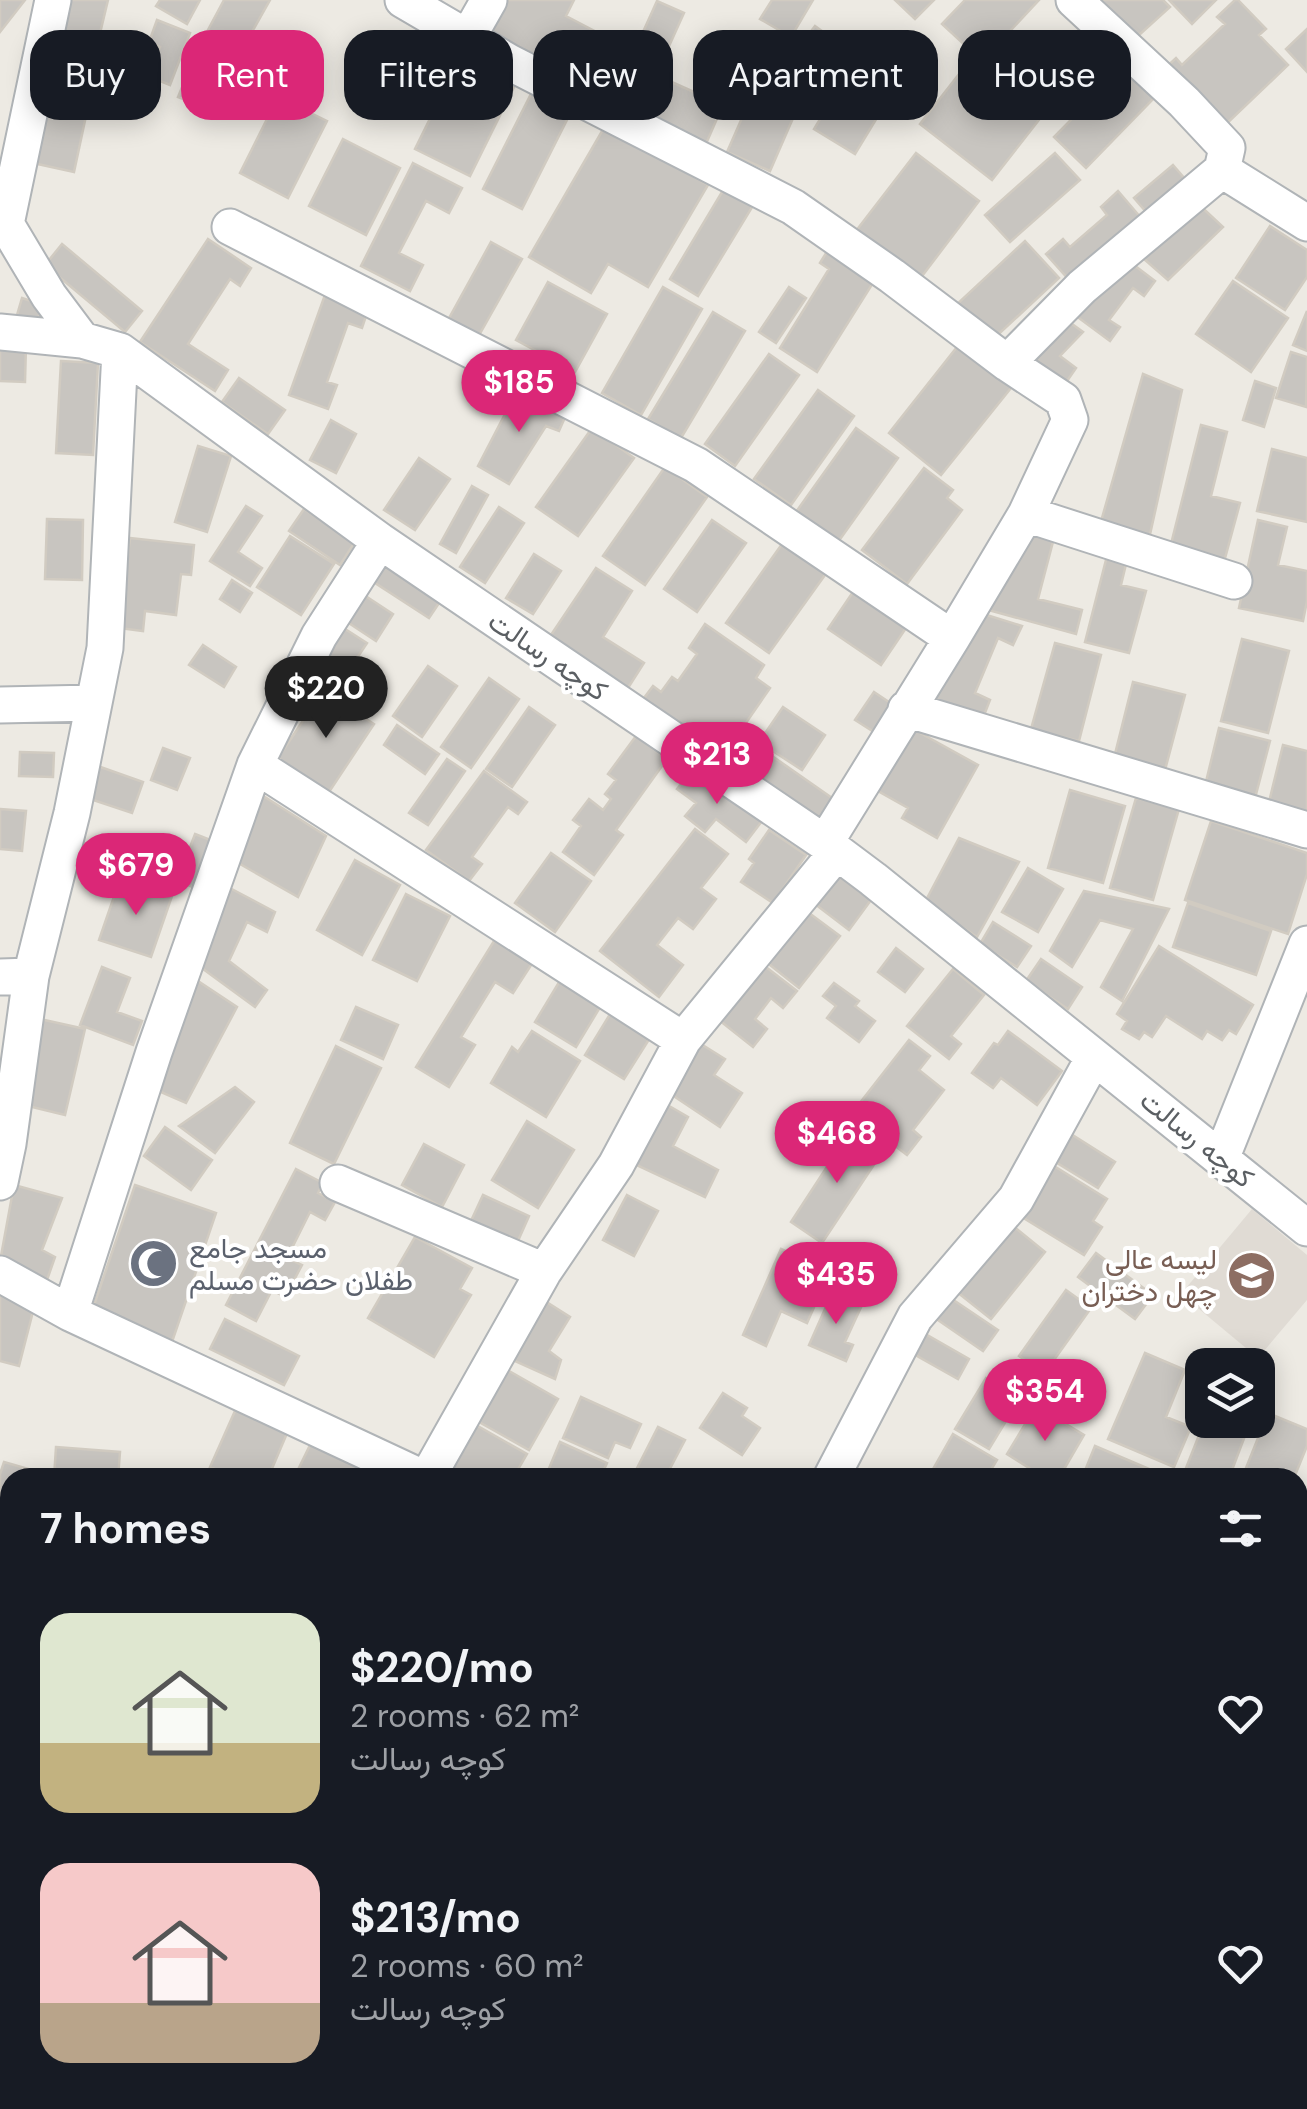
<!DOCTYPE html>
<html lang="en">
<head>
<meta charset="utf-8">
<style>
  body { margin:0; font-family:"DM Sans",Vazirmatn,sans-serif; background:#242831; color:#f1f3f6; height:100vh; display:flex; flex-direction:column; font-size:38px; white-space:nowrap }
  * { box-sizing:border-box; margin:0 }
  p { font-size:32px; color:#9ea1a6 }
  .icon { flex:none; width:55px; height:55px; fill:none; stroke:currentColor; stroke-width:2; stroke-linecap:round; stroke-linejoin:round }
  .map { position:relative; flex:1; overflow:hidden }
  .side { position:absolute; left:0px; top:1468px; width:1308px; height:642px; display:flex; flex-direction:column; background:#171b24; border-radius:30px 30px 0 0; box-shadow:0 5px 25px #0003 }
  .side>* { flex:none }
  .guide { position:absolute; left:30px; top:30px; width:1248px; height:90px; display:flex; gap:20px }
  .buttons { position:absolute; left:1185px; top:1348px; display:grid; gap:20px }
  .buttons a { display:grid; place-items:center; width:90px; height:90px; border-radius:20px; background:#171b24; box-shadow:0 5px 25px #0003; font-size:50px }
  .price { position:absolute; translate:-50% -85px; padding:0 22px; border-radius:35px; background:#db2777; color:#fff; font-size:32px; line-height:65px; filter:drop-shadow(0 2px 5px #0008) }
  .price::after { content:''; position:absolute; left:50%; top:60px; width:30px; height:22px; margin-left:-15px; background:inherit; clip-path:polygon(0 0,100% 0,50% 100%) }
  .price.selected { background:#222; color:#fff }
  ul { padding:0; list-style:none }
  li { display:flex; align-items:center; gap:30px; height:250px; padding:0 40px }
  li span { display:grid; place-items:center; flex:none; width:280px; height:200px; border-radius:30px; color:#555 }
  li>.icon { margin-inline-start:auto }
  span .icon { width:120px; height:120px; fill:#fffc; stroke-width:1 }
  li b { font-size:42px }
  h2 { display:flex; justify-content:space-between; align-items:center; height:120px; padding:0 40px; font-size:42px }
  .chip { padding:0 35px; border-radius:30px; background:#171b24; box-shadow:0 5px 25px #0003; font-size:35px; line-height:90px }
  .chip.selected { background:#db2777; color:#fff }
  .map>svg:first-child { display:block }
  .education { fill:#e0dbd4 }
  .building { fill:#c8c5c0; stroke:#d1cbc1; stroke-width:2.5 }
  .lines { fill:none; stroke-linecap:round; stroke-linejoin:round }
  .minor-casing { stroke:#b0b4b7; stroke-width:39 }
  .minor { stroke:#fff; stroke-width:35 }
  .labels { text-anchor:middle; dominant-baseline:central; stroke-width:8; stroke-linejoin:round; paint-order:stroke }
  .street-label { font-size:28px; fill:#5b5f63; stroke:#fff }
  .worship-label { font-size:28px; fill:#5b616d; stroke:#fff; text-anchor:start }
  .education-label { font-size:28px; fill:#785e54; stroke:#fff; text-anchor:end }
</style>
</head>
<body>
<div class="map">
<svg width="1307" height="2109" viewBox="0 0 1307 2109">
  <rect width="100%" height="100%" fill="#edeae3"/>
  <path class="education" d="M1252 1209 1307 1255V1300L1258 1358 1181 1294Z"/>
  <path class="building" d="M0 0H25L0 32Z
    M70 0H108L84 100 48 92Z
    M160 0H200L187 24 156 6Z
    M224 0H270L235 62 201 43Z
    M503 0H574L566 16 606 37 581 83 486 31Z
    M772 0H813L791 37 760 19Z
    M895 0H934L915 19Z
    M965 0H1039L982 61 942 24Z
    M1104 0H1163L1170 7 1127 46 1094 9Z
    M1169 0H1216L1192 24Z
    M1235 0H1238L1266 29 1259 35 1288 65 1220 130 1163 70 1176 58 1182 65 1225 24 1217 17Z
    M657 1 684 13 656 75 723 105 705 146 611 103Z
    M157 20 190 33 170 85 148 76 160 47 149 42Z
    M815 26 851 52 834 76 797 50Z
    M1307 29V72L1286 49Z
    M862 50 903 75 855 154 814 129Z
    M771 52 814 70 770 171 727 152Z
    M196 53 231 66 213 111 178 97Z
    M462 54 517 81 470 176 415 149Z
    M970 60 1042 116 992 180 920 124Z
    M1123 67 1155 97 1086 168 1054 137Z
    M535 86 574 106 522 209 483 189Z
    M278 97 327 121 288 198 240 173Z
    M45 107 86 116 74 172 33 163Z
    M605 126 708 185 648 287 608 264 591 293 529 257Z
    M343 139 400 168 366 235 309 206Z
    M916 153 979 201 913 288 849 240Z
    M1055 153 1080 180 1010 242 985 215Z
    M413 163 462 188 449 213 426 201 399 253 423 265 410 291 361 266Z
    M1173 165 1186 180 1147 213 1134 198Z
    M725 187 754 204 698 296 670 279Z
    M1118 191 1142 219 1070 281 1046 254 1063 239 1070 247 1107 215 1101 207Z
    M1194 200 1223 227 1168 280 1136 252Z
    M1270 226 1307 250V277L1285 310 1236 278Z
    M208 239 251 268 240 286 230 279 188 344 228 370 215 391 140 342Z
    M1025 241 1059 278 989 343 955 306Z
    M491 242 522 259 478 337 448 320Z
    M62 244 142 311 125 332 45 265Z
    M831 245 878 275 817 372 780 348 829 269 820 263Z
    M1126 259 1155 281 1144 296 1133 288 1109 320 1120 327 1110 341 1068 310Z
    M1233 281 1288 318 1251 372 1196 334Z
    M548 282 607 314 575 372 516 340Z
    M663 287 702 309 641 415 602 393Z
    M789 287 806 298 776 343 759 332Z
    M326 292 369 307 362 328 348 323 327 382 337 385 328 409 289 395Z
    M22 298 43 305 35 329 15 322Z
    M1307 311V351L1293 345Z
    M713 312 745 331 681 438 648 419Z
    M1061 316 1083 332 1060 356 1076 368 1065 384 1025 354Z
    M0 345 26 346 25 382 0 381Z
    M957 347 1011 388 941 475 889 433Z
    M1291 352 1307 357 1306 407 1276 398Z
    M769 354 799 375 735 466 705 444Z
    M61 361 98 363 93 455 56 453Z
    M1143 374 1182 390 1149 539 1100 525Z
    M239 378 285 410 268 434 222 402Z
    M1255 381 1276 388 1264 427 1243 420Z
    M818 390 854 416 791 505 754 479Z
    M517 391 567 413 559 431 546 426 509 484 478 466Z
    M331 420 356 434 336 473 310 460Z
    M1201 425 1227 432 1211 496 1240 503 1224 562 1170 548Z
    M592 428 634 458 578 536 536 507Z
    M856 428 898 458 838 542 796 512Z
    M198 446 231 456 207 532 175 522Z
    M1272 449 1307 458V522L1257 511Z
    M419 458 450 479 415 530 384 510Z
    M665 467 707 497 645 585 603 556Z
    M924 468 953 490 947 498 962 510 907 584 862 550Z
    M472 486 488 495 456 553 440 544Z
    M246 506 262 516 238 552 262 568 250 586 210 561Z
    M499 507 524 523 485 583 460 567Z
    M304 509 355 542 340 565 289 531Z
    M47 519 83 520 82 580 45 579Z
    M712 520 746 543 697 612 664 589Z
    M1258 520 1287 527 1278 565 1307 571V601L1303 621 1239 608Z
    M1021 529 1054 538 1038 599 1082 610 1076 634 981 608Z
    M290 536 334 564 301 615 257 587Z
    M787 537 830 568 769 653 726 623Z
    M130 538 194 545 191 575 181 574 176 615 145 611 143 631 119 628Z
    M534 554 561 571 533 614 506 598Z
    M1107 556 1127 560 1121 585 1146 591 1129 653 1085 642Z
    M382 557 443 597 429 618 369 579Z
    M596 568 632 591 603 637 644 663 628 688 551 635Z
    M232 580 252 593 240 612 220 599Z
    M855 589 908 625 881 665 828 629Z
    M361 593 393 614 376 641 344 620Z
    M977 612 1022 626 1013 645 998 638 975 693 990 700 983 718 922 699Z
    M705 624 764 665 756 678 770 688 732 743 724 738 717 748 644 698 653 686 661 692 672 677 678 681 697 654 689 648Z
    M342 627 367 643 353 664 368 673 354 694 315 669Z
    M1242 639 1289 651 1268 733 1221 721Z
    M1055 643 1101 655 1079 741 1031 729Z
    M203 645 236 667 224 687 189 665Z
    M428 666 457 686 422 737 393 716Z
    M489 678 519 699 471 768 441 747Z
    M1133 682 1185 695 1165 770 1114 758Z
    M323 691 374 724 329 792 278 758Z
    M874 692 892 704 874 732 855 720Z
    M529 707 555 725 512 787 486 769Z
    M783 707 825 735 802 770 759 742Z
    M904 724 978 765 937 838 902 818 908 808 869 786Z
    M397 725 439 754 425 774 384 745Z
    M1219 728 1270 741 1254 802 1204 790Z
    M636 736 667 759 616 830 623 835 594 875 563 852 581 826 573 820 589 799 603 810 611 799 605 794 616 780 608 774Z
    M752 742 835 800 818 824 736 765Z
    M1283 745 1307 751V819L1267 810Z
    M163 748 190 758 177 790 151 780Z
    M20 752 54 753 53 777 19 776Z
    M447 759 465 771 428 825 409 813Z
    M92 764 143 782 132 813 81 796Z
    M694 768 762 821 746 842 716 819 705 832 685 816 696 803 677 789Z
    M484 771 527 802 518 814 508 807 472 857 482 864 469 881 426 850Z
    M1070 790 1125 806 1103 883 1048 868Z
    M257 792 326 836 298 897 233 860Z
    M1136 798 1179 809 1153 900 1110 888Z
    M0 809 26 811 22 851 0 849Z
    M1211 821 1307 853V874L1288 934 1185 900Z
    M695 829 728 854 701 888 716 899 693 929 678 918 657 945 683 965 659 997 600 951Z
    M769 830 806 855 773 903 741 882 754 863 749 859Z
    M195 834 213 841 195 888 177 881Z
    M959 838 1019 862 977 937 925 902Z
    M551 853 591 881 555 932 515 903Z
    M355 860 400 885 362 955 317 930Z
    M1028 868 1063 889 1038 932 1002 912Z
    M833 871 871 900 849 930 811 901Z
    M120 879 172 896 151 957 99 940Z
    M226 886 275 912 267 932 247 922 229 961 267 990 255 1007 199 966Z
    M1084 891 1169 909 1122 1001 1101 987 1133 929 1100 920 1072 967 1050 951Z
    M406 894 450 916 417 981 373 960Z
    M1188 903 1271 931 1256 975 1173 947Z
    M805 910 840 936 799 988 765 961Z
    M993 922 1031 946 1017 967 980 944Z
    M499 933 537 956 513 993 495 982 461 1037 475 1045 449 1087 416 1067Z
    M1159 946 1253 1005 1236 1034 1229 1030 1222 1040 1207 1031 1202 1039 1166 1016 1152 1037 1144 1032 1139 1039 1122 1029 1127 1021 1117 1014Z
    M896 948 923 969 905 992 878 972Z
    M1041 959 1082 987 1068 1009 1026 981Z
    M762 964 797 991 783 1008 771 998 755 1019 767 1029 753 1047 719 1020Z
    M102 967 130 978 117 1012 142 1021 133 1045 80 1025Z
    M953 969 984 995 951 1036 961 1044 949 1059 907 1026Z
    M564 974 605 999 576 1047 535 1022Z
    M192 977 237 1007 186 1103 154 1089Z
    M834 983 859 1001 855 1006 875 1021 859 1042 827 1018 836 1006 823 996Z
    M615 1006 655 1030 624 1079 585 1055Z
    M356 1007 398 1025 383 1059 341 1040Z
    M40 1019 85 1029 65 1115 20 1104Z
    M532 1031 580 1061 546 1117 491 1083 512 1047 518 1052Z
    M1008 1031 1062 1071 1037 1105 1001 1078 993 1088 972 1073 994 1043 998 1045Z
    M909 1040 930 1056 919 1070 944 1090 913 1130 921 1137 907 1155 852 1113Z
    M701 1044 725 1059 714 1075 742 1093 720 1127 669 1093Z
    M336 1046 381 1068 334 1164 290 1143Z
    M235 1087 254 1102 215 1153 179 1126Z
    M664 1103 688 1117 673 1146 718 1170 705 1197 630 1162Z
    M527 1121 574 1150 538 1208 492 1180Z
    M165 1127 212 1160 191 1190 144 1156Z
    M851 1130 883 1151 822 1243 791 1222Z
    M1071 1134 1115 1162 1098 1188 1054 1161Z
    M424 1144 464 1165 442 1207 402 1185Z
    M1054 1166 1107 1199 1093 1221 1102 1227 1084 1255 1022 1217Z
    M296 1169 323 1183 318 1193 335 1202 325 1220 310 1212 287 1258 302 1265 285 1297 272 1290 256 1321 226 1305Z
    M14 1185 62 1198 42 1250 55 1257 47 1280 1 1256Z
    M135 1185 216 1213 172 1342 91 1314Z
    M483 1195 529 1216 517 1243 471 1221Z
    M627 1195 658 1211 634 1256 603 1240Z
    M1007 1221 1045 1252 991 1319 952 1288Z
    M415 1237 472 1268 460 1289 471 1295 434 1357 368 1318Z
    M781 1249 830 1271 807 1323 781 1311 766 1346 743 1335Z
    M1096 1253 1153 1295 1135 1319 1078 1277Z
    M0 1287 37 1296 19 1366 0 1361Z
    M1066 1290 1091 1308 1044 1374 1019 1356Z
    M833 1291 862 1305 845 1342 853 1345 846 1361 809 1345Z
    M946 1295 998 1330 983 1351 932 1316Z
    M545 1301 570 1317 549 1351 561 1360 555 1379 508 1358Z
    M225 1319 299 1356 284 1385 210 1349Z
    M922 1332 969 1359 958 1379 910 1352Z
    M1145 1353 1185 1370 1166 1417 1191 1427 1174 1467 1108 1439Z
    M502 1367 558 1399 529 1450 472 1418Z
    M986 1378 1020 1398 989 1449 955 1429Z
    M723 1393 747 1408 742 1416 760 1428 742 1455 700 1428Z
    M581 1397 641 1424 630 1448 615 1442 608 1458 563 1438Z
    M239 1402 291 1424 268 1478H235L210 1467Z
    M1036 1406 1084 1435 1059 1478H1045L1007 1454Z
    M1268 1413 1307 1429V1446L1294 1478H1242Z
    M1205 1420H1251L1229 1478H1211L1186 1468Z
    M469 1421 527 1454 513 1478H445Z
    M658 1427 685 1440 665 1478H632Z
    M953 1434 997 1460 986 1478H928Z
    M313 1439 368 1465 362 1478H294Z
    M560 1442 607 1463 600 1478H545Z
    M1095 1446 1149 1469 1145 1478H1082Z
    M56 1447 120 1452 118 1478H54Z
    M4 1462 39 1472 37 1478H10V1513L0 1510V1474Z
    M1301 1717 1307 1722V1776L1298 1769V1726Z
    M0 1736 10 1737V1770L0 1820Z
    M1298 1784 1307 1791V1901L1298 1894Z
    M1298 1997 1307 2002V2026L1298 2045Z
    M134 2100H142L162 2108 165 2100H173L196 2109H130Z
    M400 2100H477L473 2109H397Z
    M610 2100H670L673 2101 670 2109H607Z
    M715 2100H764L760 2109H712Z
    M786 2100H847L842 2109H782Z
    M871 2100H941L937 2109H866Z
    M990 2100H1033L1054 2109H986Z
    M1127 2100H1198L1205 2104 1203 2109H1144Z"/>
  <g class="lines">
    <defs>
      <path id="minor" d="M403 0 509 62 793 207 892 276 1007 363 1063 400 1070 420 1026 514 952 638 825 843
        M468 37 489 0
        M1222 170 1307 223
        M0 220 6 224 49 296 82 340 120 351 380 541 825 843 873 879 1307 1228
        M6 224 53 0
        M230 227 696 465 952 638
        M0 332 82 340
        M1007 363 1082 287 1222 170 1227 148 1184 102 1074 0
        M1026 514 1234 581
        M0 705 94 703
        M906 709 1307 830
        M255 765 683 1040
        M0 977 31 976
        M1221 1159 1307 944
        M0 1182 8 1144 31 976 72 813 105 648 120 351
        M338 1183 544 1271
        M0 1274 70 1313 423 1478
        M70 1313 154 1052 255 765 319 636 380 541
        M427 1478 544 1271 616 1165 683 1040 837 852
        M831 1478 915 1317 1016 1199 1094 1057
        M0 1527 10 1529
        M1298 1695 1307 1676
        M0 1730 10 1732
        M0 1978 10 1981
        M541 2100 566 2109
        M1276 2100 1291 2109
        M116 2109 119 2100
        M500 2109 504 2100
        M1103 2109 1107 2100"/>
    </defs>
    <use href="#minor" class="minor-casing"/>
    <use href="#minor" class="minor"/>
  </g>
  <defs>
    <symbol id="mosque-disc" viewBox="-11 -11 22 22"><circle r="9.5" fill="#6b7280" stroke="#fff"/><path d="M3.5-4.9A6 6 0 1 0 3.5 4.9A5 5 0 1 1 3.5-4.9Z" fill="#fff"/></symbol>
    <symbol id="school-disc" viewBox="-11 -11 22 22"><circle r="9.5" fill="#8d6e63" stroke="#fff"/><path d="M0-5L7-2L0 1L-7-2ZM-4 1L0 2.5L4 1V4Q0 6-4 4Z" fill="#fff"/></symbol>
  </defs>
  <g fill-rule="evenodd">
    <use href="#mosque-disc" x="126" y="1236" width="55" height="55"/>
    <use href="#school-disc" x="1224" y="1248" width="55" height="55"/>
  </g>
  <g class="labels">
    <g class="street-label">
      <text transform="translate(548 656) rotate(34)">کوچه رسالت</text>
      <text transform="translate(1197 1139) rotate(39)">کوچه رسالت</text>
    </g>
    <g class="worship-label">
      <text x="189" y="1248">مسجد جامع<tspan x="189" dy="32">طفلان حضرت مسلم</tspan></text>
    </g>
    <g class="education-label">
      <text x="1217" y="1259">لیسه عالی<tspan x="1217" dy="32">چهل دختران</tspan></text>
    </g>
  </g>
</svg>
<div class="buttons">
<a><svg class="icon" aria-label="layers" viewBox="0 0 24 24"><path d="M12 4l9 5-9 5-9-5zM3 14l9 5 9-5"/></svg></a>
</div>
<b class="price" style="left:519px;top:435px">$185</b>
<b class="price selected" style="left:326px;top:741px">$220</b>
<b class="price" style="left:717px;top:807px">$213</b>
<b class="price" style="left:136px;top:918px">$679</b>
<b class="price" style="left:837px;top:1186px">$468</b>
<b class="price" style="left:836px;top:1327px">$435</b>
<b class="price" style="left:1045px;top:1444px">$354</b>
<div class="guide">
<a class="chip">Buy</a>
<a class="chip selected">Rent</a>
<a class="chip">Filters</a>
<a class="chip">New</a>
<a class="chip">Apartment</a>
<a class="chip">House</a>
</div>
<section class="side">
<h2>7 homes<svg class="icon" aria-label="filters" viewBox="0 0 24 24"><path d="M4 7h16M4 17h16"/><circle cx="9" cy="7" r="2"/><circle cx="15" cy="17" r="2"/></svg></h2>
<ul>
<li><span style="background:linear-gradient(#dfe7d0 65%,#c2b280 0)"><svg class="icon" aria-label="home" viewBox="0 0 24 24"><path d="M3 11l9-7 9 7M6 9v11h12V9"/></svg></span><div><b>$220/mo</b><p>2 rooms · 62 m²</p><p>کوچه رسالت</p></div><svg class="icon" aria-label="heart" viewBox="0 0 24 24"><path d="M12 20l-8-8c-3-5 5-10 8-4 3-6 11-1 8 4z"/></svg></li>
<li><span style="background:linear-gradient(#f6c9c9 70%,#b9a48a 0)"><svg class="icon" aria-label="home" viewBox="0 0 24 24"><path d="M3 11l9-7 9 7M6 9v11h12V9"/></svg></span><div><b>$213/mo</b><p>2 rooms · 60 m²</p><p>کوچه رسالت</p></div><svg class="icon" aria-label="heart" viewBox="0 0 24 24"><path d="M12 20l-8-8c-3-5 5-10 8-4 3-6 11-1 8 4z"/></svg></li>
</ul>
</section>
</div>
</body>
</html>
